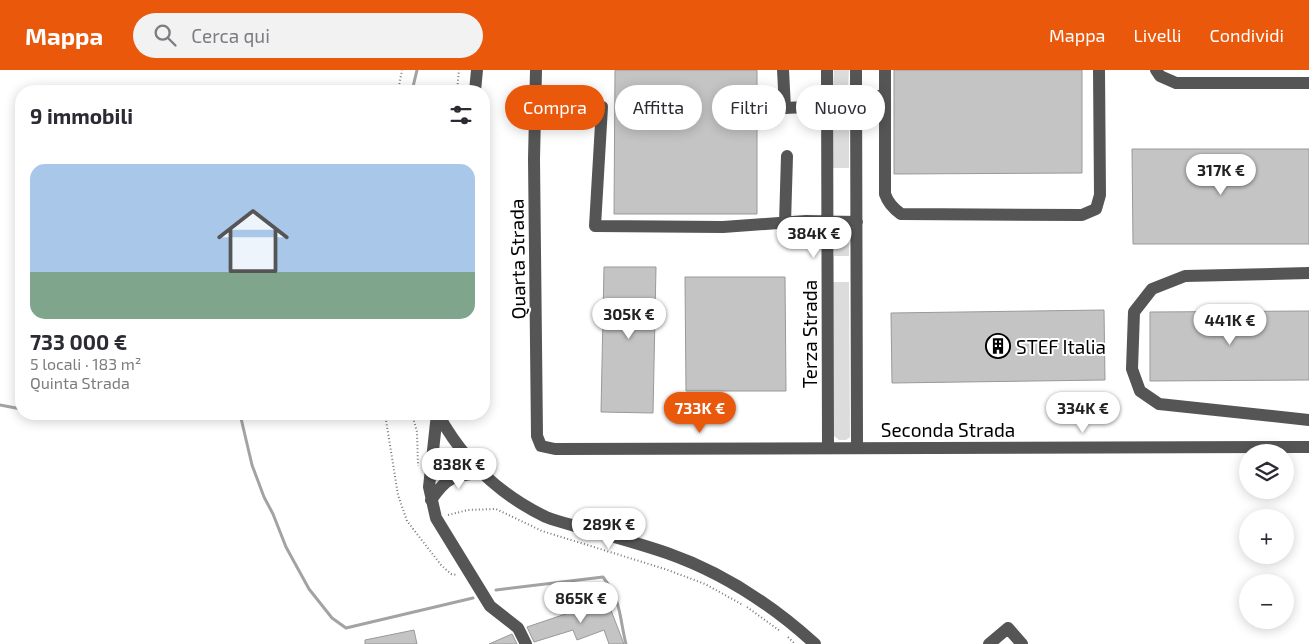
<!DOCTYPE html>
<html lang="it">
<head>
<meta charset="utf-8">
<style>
  body { margin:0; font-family:"Exo 2",sans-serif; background:#f2f2f3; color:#2b2b33; height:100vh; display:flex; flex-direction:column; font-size:19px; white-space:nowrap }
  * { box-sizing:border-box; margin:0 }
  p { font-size:16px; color:#7c7c81 }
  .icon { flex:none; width:28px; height:28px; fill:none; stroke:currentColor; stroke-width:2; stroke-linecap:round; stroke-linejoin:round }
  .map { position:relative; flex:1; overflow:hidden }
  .panel { position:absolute; left:15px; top:15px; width:475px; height:335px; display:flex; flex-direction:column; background:#fff; border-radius:20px; box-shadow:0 2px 12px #0003 }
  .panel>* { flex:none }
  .hud { position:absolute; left:505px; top:15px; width:475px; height:45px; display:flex; gap:10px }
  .controls { position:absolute; left:1239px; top:374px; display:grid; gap:10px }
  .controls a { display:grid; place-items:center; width:55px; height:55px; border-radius:50%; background:#fff; box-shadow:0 2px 12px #0003; font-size:25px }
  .price { position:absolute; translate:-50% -42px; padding:0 11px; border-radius:18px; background:#fff; color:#222; font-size:16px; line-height:32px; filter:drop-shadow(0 1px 2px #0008) }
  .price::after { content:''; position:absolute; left:50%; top:30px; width:15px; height:11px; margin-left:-8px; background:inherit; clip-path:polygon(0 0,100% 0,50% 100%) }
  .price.active { background:#ea580c; color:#fff }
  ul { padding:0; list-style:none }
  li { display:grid; align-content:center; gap:10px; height:265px; padding:0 15px }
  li+li { border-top:1px solid #e1e1e2 }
  li span { display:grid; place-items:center; height:155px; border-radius:15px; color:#555 }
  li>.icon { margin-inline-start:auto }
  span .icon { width:90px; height:90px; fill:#fffc; stroke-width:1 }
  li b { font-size:21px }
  h2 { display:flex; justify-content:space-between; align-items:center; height:60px; padding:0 15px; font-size:21px }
  .pill { padding:0 18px; border-radius:22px; background:#fff; box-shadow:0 2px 12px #0003; font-size:18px; line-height:45px }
  .pill.active { background:#ea580c; color:#fff }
  header { display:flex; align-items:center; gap:30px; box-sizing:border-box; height:70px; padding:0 25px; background:#ea580c; color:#fff }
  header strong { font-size:24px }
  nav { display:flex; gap:28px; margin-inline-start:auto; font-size:18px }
  .search { width:350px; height:45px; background:#f2f2f3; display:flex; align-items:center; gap:12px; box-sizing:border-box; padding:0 18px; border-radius:28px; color:#7c7c81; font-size:19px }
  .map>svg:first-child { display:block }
  .green { fill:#dcdcdc }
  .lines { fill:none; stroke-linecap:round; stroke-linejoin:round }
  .stream { stroke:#a3a3a3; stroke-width:3 }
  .building { fill:#c4c4c4; stroke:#999 }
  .path { stroke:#777; stroke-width:2; stroke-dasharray:1 2.5; stroke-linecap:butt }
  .minor { stroke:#555; stroke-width:12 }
  .labels { text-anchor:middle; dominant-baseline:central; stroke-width:4; stroke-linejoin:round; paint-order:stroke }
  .street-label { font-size:19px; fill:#000; stroke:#fff }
  .poi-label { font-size:19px; fill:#000; stroke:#fff; text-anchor:start }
</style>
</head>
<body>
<header>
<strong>Mappa</strong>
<div class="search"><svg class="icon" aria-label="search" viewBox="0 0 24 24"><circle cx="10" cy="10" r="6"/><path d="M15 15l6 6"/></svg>Cerca qui</div>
<nav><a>Mappa</a><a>Livelli</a><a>Condividi</a></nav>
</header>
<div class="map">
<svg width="1309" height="574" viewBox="0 0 1309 574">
  <rect width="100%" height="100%" fill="#fff"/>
  <path class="green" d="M834 0H849L848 18H833Z
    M849 44V98H833V45Z
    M834 162H849V186H834Z
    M833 212H849L850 367 846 370H839L834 366Z"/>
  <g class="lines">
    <path class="stream" d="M412 21 417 0
      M0 335 21 339
      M115 344H117
      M240 344 252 395 264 427 273 444 286 477 309 519 332 548 346 558 473 528
      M496 520 603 507C622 532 619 546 626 574"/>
  </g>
  <path class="building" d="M615 0H757V144H614Z
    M894 0H1082V103L894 104Z
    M1132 79H1309V174H1133Z
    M604 197H656L653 343 601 342Z
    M685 207H785L786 321H686Z
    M1104 240 1105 310 892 313 891 243Z
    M1309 241V310L1150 311V242Z
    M607 530 624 574H609L604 560 577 570 573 560 534 572 527 557Z
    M414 560 417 574H365V570Z
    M512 564 517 574H489Z"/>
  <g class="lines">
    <path class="path" d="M398 21 402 0
      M457 21 459 0
      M385 344 398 425 407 451 441 495 451 504 457 505
      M412 344 417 362 418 396
      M448 445 468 440 496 439 542 461 665 499 705 514 743 535
      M747 537 780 561
      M788 567 795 574"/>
    <path class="minor" d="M536 0 534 89 537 366 541 376 555 379 1309 377
      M783 0 785 38 827 36 885 25
      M827 0 828 377
      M856 0 857 377
      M885 0V124C888 133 894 139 901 144L1082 145 1096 139 1100 125 1099 0
      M1156 0 1160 6 1176 13H1309
      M475 21 477 0
      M536 33 587 34 602 37 595 156 723 157 806 151 857 152
      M785 153 787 86
      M1309 203 1185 206 1152 219 1134 242 1132 299 1140 321 1159 334 1309 350
      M437 344 429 417 436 448 490 536 518 558 526 574
      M438 344C463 390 498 424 546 447 556 451 568 454 579 457 608 465 638 473 667 483 724 503 771 534 815 574
      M431 430C447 406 455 405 482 403
      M989 574 1008 558 1022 574"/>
  </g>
  <defs>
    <symbol id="building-ring" viewBox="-11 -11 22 22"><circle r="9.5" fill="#fff" stroke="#000" stroke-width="1.5"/><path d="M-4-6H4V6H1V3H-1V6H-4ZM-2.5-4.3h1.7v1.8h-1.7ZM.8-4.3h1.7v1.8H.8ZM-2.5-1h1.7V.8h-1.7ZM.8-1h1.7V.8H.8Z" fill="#000"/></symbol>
  </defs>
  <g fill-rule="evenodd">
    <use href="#building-ring" x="984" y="262" width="28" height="28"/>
  </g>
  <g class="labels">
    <g class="street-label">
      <text transform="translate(517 189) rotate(-91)">Quarta Strada</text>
      <text transform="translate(809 264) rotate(-90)">Terza Strada</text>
      <text x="948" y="359">Seconda Strada</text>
    </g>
    <g class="poi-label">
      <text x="1016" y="276">STEF Italia</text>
    </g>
  </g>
</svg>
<div class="controls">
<a><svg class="icon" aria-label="layers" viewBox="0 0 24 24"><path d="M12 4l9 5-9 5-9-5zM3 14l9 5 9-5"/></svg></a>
<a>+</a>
<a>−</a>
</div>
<b class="price" style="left:1221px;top:126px">317K €</b>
<b class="price" style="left:814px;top:189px">384K €</b>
<b class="price" style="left:629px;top:270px">305K €</b>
<b class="price" style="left:1230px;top:276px">441K €</b>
<b class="price active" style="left:700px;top:364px">733K €</b>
<b class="price" style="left:1083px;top:364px">334K €</b>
<b class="price" style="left:459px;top:420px">838K €</b>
<b class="price" style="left:609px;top:480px">289K €</b>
<b class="price" style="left:581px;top:554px">865K €</b>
<div class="hud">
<a class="pill active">Compra</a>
<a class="pill">Affitta</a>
<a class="pill">Filtri</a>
<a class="pill">Nuovo</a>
</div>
<section class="panel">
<h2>9 immobili<svg class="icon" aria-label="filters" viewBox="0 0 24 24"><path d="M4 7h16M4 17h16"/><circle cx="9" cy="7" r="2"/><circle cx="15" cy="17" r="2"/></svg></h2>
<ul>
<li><span style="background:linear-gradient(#a9c7e8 70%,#7fa58c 0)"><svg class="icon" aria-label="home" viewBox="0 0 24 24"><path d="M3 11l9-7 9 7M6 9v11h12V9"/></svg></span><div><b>733 000 €</b><p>5 locali · 183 m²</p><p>Quinta Strada</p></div></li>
</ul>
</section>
</div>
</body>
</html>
